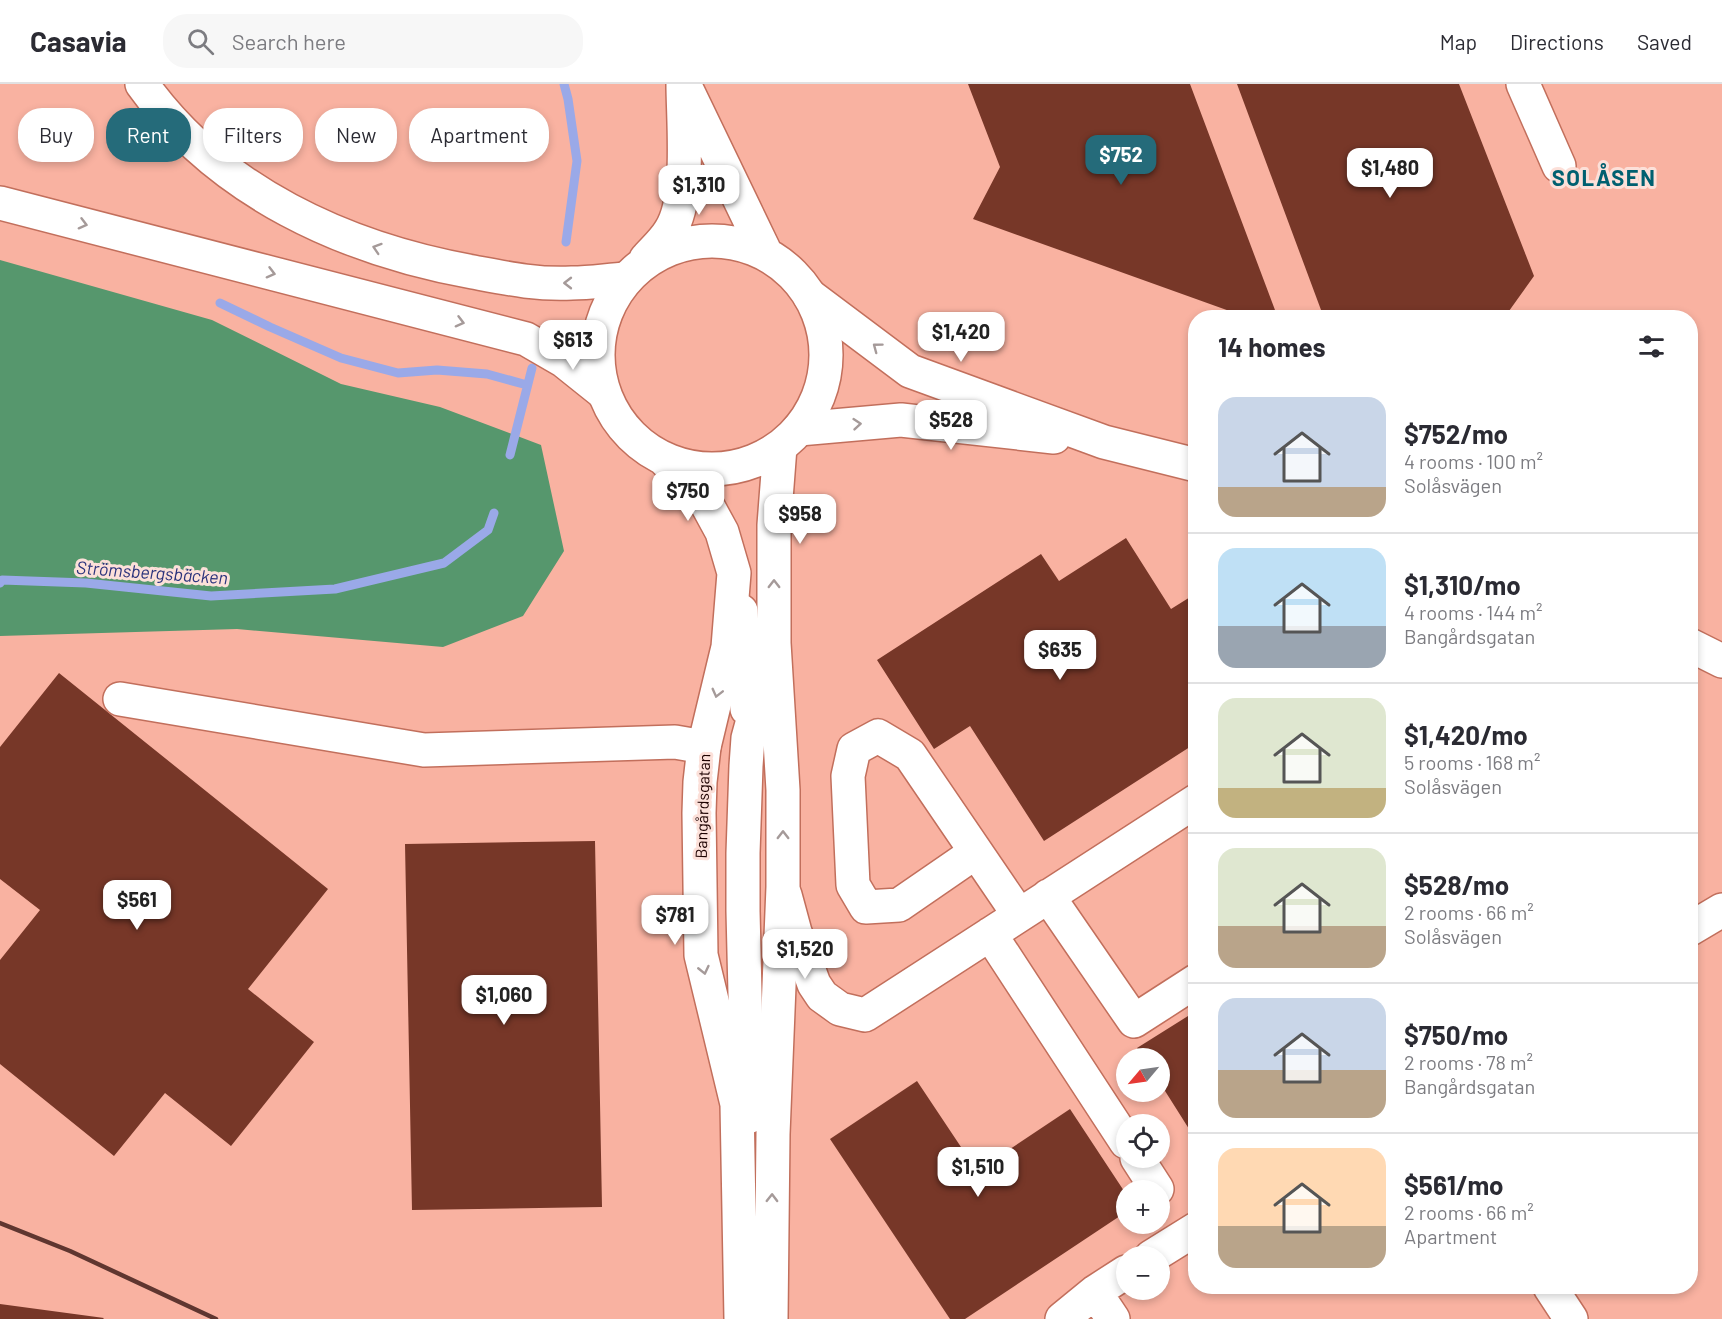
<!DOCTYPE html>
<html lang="en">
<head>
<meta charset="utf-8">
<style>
  body { margin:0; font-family:Barlow,sans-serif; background:#f7f7f7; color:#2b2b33; height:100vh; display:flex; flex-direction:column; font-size:22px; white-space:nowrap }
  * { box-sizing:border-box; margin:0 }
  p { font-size:20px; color:#7c7c81 }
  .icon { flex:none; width:33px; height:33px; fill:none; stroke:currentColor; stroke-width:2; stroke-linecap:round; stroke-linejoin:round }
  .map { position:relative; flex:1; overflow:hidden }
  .drawer { position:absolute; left:1188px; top:226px; width:510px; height:984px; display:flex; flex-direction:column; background:#fff; border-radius:24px; box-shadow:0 3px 9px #0003 }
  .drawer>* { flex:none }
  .banner { position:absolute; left:18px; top:24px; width:570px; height:54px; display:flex; gap:12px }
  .needle { width:39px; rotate:241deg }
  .controls { position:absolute; left:1116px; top:964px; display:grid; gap:12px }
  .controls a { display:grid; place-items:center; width:54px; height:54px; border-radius:50%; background:#fff; box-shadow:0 3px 9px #0003; font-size:30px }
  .price { position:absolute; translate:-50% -51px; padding:0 14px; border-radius:12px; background:#fff; color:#222; font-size:20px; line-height:39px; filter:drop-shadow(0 2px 3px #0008) }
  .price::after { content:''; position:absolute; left:50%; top:36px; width:18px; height:14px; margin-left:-9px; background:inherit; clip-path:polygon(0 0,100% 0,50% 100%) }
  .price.active { background:#256b7a; color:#fff }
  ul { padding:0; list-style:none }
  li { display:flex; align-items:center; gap:18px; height:150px; padding:0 30px }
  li+li { border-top:2px solid #e1e1e2 }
  li span { display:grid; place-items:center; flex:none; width:168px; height:120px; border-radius:18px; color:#555 }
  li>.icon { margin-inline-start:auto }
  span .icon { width:72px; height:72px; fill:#fffc; stroke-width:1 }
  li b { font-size:26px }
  h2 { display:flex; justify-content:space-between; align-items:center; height:72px; padding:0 30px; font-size:26px }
  .pill { padding:0 21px; border-radius:24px; background:#fff; box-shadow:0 3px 9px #0003; font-size:21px; line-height:54px }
  .pill.active { background:#256b7a; color:#fff }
  header { display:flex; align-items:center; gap:36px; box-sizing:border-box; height:84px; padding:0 30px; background:#fff; border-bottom:2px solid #e1e1e2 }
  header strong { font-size:28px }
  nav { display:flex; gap:33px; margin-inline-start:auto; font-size:21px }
  .search { width:420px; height:54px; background:#f7f7f7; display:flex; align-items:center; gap:15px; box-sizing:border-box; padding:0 21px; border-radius:24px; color:#7c7c81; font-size:22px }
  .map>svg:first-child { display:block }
  .forest { fill:#56976d }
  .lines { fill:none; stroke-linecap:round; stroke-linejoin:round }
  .stream { stroke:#9aa9e8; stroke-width:9 }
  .building { fill:#773728 }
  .minor-casing { stroke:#c26f5c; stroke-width:36 }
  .major-casing { stroke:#c26f5c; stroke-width:36 }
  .highway-casing { stroke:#c26f5c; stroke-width:36 }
  .minor { stroke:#fff; stroke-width:33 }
  .major { stroke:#fff; stroke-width:33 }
  .highway { stroke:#fff; stroke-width:33 }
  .rail { stroke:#5f3630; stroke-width:4.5 }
  .oneway { stroke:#a59a99 }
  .labels { text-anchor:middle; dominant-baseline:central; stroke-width:6; stroke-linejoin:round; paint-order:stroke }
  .street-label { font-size:16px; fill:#1e0200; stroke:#fce0d9 }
  .water-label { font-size:18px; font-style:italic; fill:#2b337c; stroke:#fce0d9 }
  .district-label { font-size:22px; font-weight:bold; letter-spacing:1.5px; fill:#006070; stroke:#fce0d9 }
</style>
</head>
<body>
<header>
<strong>Casavia</strong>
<div class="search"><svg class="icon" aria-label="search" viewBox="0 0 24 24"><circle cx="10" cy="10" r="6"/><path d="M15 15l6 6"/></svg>Search here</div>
<nav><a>Map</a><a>Directions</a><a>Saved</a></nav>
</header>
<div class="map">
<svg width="1722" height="1235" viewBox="0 0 1722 1235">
  <rect width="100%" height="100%" fill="#f9b2a1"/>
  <path class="forest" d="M0 176 212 236 341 300 440 323 541 361 564 467 523 532 443 563 237 545 0 552Z"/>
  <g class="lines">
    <path class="stream" d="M564 0 568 15 577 77 566 158
      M220 219 270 243 341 274 398 289 437 286 487 290 527 301
      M510 371 532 284
      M0 499 2 496 86 499 211 512 335 505 444 479 488 446 494 429"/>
  </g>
  <path class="building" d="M968 0H1190L1278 234H1249L973 135 1000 83Z
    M1237 0H1459L1534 192 1504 234H1324Z
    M1126 454 1171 525 1195 510 1196 511V659L1044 757 970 642 934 665 877 576 1041 470 1059 497Z
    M59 589 328 805 248 905 314 958 231 1062 165 1009 114 1072 0 980V876L40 826 0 795V663Z
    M595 757 602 1123 412 1126 405 760Z
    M1196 927V1056L1160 999V975H1144L1137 964Z
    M917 997 977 1087 1070 1025 1126 1110V1128L965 1235H950L830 1055Z
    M0 1220 104 1234 103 1235H0Z"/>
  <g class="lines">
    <defs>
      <path id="minor" d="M1523 0 1559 82
        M810 212 910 287 1104 358 1196 381
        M799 345 901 336 1054 353
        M741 527 747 625
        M1690 561 1722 577
        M120 615 424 666 675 658 704 663
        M976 768 899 821 866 823 853 801 848 692 854 665 878 652 910 671 1019 831
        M785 811 795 848 814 900 822 912 840 925 865 931 1196 717
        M1048 812 1134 937 1196 897
        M1690 845 1722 826
        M990 850 1126 1058
        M748 1033 743 827V769L746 682 748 654 772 566
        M1137 1074 1157 1105
        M1151 1173 1196 1145
        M1550 1203 1571 1235
        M1095 1208 1113 1235
        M1062 1235 1095 1208 1126 1188"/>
      <path id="major" d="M687 6 766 170
        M598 271a114 114 0 1 1 228 0a114 114 0 1 1-228 0Z
        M646 175C654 166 664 157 670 147 691 115 683 39 683 0
        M664 375 704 415 722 448 734 489 728 563 704 663 700 698 699 729 701 871 737 1020 741 1235
        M771 1235 773 1050 783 803V706L774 559V441L780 363"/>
      <path id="highway" d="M142 0C219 108 345 165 473 188 505 194 538 201 572 199 590 199 608 196 626 195
        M0 119 526 255 564 277 604 309"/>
    </defs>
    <use href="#minor" class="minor-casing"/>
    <use href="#major" class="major-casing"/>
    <use href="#highway" class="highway-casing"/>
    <use href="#minor" class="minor"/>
    <use href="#major" class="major"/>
    <use href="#highway" class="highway"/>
    <path class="rail" d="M0 1139 70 1167 216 1235"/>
  </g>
  <defs><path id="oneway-chevron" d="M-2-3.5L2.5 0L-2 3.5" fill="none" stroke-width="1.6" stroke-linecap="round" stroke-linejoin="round" transform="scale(1.5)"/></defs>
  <g class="oneway">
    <use href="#oneway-chevron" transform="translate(83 140) rotate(15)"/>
    <use href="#oneway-chevron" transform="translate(377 164) rotate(-162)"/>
    <use href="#oneway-chevron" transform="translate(271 189) rotate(15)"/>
    <use href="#oneway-chevron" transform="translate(568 199) rotate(-180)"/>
    <use href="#oneway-chevron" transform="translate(460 238) rotate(15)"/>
    <use href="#oneway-chevron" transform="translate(877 263) rotate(-143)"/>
    <use href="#oneway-chevron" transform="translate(857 340) rotate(-5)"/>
    <use href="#oneway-chevron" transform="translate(774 500) rotate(-90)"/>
    <use href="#oneway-chevron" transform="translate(717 609) rotate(104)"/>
    <use href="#oneway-chevron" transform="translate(783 751) rotate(-90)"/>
    <use href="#oneway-chevron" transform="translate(704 886) rotate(77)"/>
    <use href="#oneway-chevron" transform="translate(772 1114) rotate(-89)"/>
  </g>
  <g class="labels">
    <g class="street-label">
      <text transform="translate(702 722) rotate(-88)">Bangårdsgatan</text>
    </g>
    <g class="water-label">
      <text transform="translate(152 488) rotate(4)">Strömsbergsbäcken</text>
    </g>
    <g class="district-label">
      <text x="1604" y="93">SOLÅSEN</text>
    </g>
  </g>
</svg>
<div class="controls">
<a><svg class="needle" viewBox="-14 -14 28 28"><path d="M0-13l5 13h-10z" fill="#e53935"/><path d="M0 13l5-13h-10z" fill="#7c7c81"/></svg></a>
<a><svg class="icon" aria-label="locate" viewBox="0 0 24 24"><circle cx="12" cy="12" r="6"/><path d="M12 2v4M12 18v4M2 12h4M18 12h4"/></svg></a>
<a>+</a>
<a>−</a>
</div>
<b class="price active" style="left:1121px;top:102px">$752</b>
<b class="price" style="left:1390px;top:115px">$1,480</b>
<b class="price" style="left:699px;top:132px">$1,310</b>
<b class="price" style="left:961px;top:279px">$1,420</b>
<b class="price" style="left:573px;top:287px">$613</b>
<b class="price" style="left:951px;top:367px">$528</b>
<b class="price" style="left:688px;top:438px">$750</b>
<b class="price" style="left:800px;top:461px">$958</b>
<b class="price" style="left:1060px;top:597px">$635</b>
<b class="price" style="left:137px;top:847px">$561</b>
<b class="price" style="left:675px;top:862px">$781</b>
<b class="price" style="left:805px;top:896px">$1,520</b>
<b class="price" style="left:504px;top:942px">$1,060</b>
<b class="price" style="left:978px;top:1114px">$1,510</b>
<div class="banner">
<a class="pill">Buy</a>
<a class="pill active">Rent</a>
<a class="pill">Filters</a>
<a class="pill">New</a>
<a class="pill">Apartment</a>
</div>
<section class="drawer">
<h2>14 homes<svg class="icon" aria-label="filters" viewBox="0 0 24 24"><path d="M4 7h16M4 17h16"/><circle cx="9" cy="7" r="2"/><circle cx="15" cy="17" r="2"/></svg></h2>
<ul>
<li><span style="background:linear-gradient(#c9d6e8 75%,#b9a48a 0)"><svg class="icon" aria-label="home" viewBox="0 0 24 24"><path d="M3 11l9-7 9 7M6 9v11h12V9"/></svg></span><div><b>$752/mo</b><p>4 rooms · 100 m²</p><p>Solåsvägen</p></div></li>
<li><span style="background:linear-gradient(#bfe0f5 65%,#9aa5b1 0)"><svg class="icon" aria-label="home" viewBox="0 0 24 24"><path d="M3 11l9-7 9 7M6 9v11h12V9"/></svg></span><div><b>$1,310/mo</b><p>4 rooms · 144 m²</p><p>Bangårdsgatan</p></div></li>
<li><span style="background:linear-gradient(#dfe7d0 75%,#c2b280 0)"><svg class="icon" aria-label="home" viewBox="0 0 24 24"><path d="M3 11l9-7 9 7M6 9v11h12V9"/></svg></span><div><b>$1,420/mo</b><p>5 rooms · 168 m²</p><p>Solåsvägen</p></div></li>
<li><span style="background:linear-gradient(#dfe7d0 65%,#b9a48a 0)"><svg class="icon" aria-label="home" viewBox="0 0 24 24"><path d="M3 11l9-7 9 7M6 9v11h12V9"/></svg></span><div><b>$528/mo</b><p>2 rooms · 66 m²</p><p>Solåsvägen</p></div></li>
<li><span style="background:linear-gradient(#c9d6e8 60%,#b9a48a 0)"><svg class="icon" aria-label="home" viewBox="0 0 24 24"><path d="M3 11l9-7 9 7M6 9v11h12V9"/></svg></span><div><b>$750/mo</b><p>2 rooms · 78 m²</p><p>Bangårdsgatan</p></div></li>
<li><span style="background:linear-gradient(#ffd9b3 65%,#b9a48a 0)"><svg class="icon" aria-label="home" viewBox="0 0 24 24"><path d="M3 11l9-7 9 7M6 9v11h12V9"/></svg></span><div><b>$561/mo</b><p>2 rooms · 66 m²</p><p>Apartment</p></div></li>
</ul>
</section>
</div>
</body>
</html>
